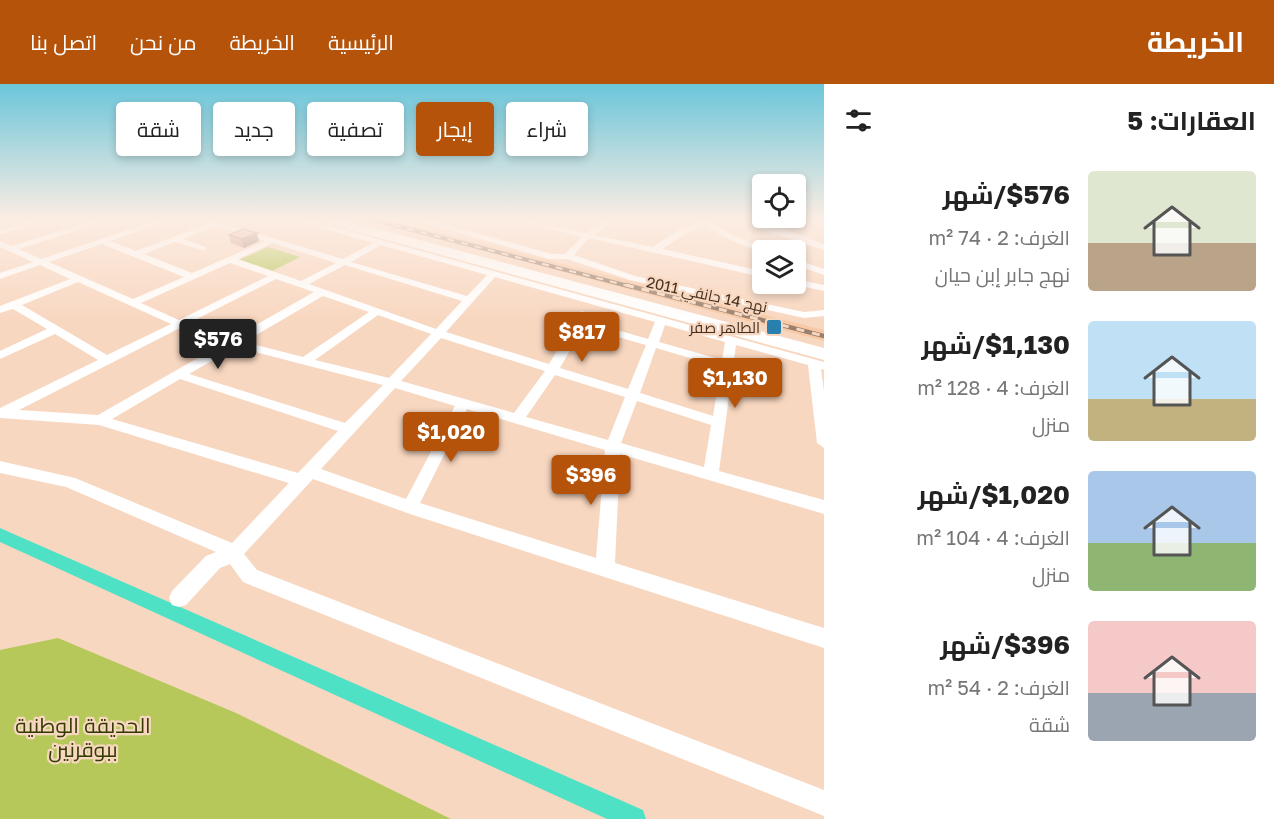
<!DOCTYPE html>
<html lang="ar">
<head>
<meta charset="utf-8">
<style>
  body { margin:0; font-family:"Golos Text",Cairo,sans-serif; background:#f6f6f6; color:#222; direction:rtl; height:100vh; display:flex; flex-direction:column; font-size:22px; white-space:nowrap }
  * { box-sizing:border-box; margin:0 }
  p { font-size:20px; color:#767676 }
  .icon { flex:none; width:33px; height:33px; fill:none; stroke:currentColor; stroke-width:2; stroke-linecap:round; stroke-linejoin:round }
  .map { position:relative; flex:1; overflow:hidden; direction:ltr }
  .details { display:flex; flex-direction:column; background:#fff; width:450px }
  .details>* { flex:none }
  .banner { position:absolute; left:18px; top:18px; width:570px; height:54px; direction:rtl; display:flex; gap:12px }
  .tools { position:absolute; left:752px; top:90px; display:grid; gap:12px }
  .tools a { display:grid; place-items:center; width:54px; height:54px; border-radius:6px; background:#fff; box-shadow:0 3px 9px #0003; font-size:30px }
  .price { position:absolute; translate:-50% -51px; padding:0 14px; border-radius:6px; background:#b45309; color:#fff; font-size:20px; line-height:39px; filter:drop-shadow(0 2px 3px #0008) }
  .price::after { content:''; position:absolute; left:50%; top:36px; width:18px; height:14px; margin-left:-9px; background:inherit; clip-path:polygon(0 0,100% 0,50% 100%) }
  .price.on { background:#222; color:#fff }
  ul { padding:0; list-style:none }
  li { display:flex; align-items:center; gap:18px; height:150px; padding:0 18px }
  li span { display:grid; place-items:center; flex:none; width:168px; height:120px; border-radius:6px; color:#555 }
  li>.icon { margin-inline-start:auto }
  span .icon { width:72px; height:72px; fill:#fffc; stroke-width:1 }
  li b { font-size:26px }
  h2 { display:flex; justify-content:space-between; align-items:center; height:72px; padding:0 18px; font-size:26px }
  .pill { padding:0 21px; border-radius:6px; background:#fff; box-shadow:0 3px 9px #0003; font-size:21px; line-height:54px }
  .pill.on { background:#b45309; color:#fff }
  header { display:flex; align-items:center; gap:36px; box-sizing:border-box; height:84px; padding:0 30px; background:#b45309; color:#fff }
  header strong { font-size:28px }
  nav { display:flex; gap:33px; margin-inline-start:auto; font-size:21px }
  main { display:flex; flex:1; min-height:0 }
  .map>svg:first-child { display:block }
  .built { fill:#f9c9a6 }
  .green { fill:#b5c859 }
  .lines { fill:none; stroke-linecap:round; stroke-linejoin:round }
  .canal { fill:#4fe1c5; fill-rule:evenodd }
  .minor { fill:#fff; fill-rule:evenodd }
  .trunk { fill:#fff; fill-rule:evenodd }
  .rail-far1-casing { stroke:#9a806c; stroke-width:4 }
  .rail-casing { stroke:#9a806c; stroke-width:4.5 }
  .rail-far1 { stroke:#f8d7c0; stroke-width:2; stroke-dasharray:7; stroke-linecap:butt }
  .rail { stroke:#f8d7c0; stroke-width:3; stroke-dasharray:8; stroke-linecap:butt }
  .wall { fill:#c89181 }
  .shaded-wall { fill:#a27669 }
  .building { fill:#e8a996; stroke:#a27669; stroke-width:1.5 }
  .poi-dot { fill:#297fae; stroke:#f8d7c0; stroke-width:2 }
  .labels { text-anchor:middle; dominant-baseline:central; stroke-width:4.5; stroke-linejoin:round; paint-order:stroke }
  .far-street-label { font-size:15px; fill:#442f1f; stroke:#f8d7c0 }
  .far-poi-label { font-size:15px; fill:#442f1f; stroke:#f8d7c0; text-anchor:end }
  .near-park-label { font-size:21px; fill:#333b00; stroke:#f8d7c0 }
</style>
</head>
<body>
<header>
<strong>الخريطة</strong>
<nav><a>الرئيسية</a><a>الخريطة</a><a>من نحن</a><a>اتصل بنا</a></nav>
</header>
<main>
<section class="details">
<h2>العقارات: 5<svg class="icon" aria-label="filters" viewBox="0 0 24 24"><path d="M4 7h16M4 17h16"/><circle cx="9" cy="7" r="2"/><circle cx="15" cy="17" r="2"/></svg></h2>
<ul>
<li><span style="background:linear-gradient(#dfe7d0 60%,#b9a48a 0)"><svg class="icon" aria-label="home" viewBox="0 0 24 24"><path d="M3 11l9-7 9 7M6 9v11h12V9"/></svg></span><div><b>$576/شهر</b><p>الغرف: 2 · 74 m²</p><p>نهج جابر إبن حيان</p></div></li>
<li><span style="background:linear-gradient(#bfe0f5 65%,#c2b280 0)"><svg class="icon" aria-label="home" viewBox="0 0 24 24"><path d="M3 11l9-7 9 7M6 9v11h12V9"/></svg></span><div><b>$1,130/شهر</b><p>الغرف: 4 · 128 m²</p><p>منزل</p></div></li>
<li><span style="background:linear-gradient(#a9c7e8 60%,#8fb573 0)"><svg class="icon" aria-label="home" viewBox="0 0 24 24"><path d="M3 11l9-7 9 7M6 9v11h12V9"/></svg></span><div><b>$1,020/شهر</b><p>الغرف: 4 · 104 m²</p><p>منزل</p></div></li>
<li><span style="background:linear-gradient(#f6c9c9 60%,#9aa5b1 0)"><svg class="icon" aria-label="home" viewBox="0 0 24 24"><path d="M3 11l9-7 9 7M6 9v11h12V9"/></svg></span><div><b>$396/شهر</b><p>الغرف: 2 · 54 m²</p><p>شقة</p></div></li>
</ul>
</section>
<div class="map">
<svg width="824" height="735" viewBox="0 0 824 735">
  <rect width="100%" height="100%" fill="#f8d7c0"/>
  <path class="built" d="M358 134H382L824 246V257Z"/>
  <path class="green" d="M268 163 300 173 272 187 239 176Z
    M58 554 236 629 451 735H0V566Z"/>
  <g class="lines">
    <path class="canal" d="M0 444 643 726 646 735H607L0 458Z"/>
    <path class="minor" d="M43 134H55L0 150V146Z
      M103 134H114L19 165 41 175 164 134H175L110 157 136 167 208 140 194 134H205L343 175 373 159 289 134H301L824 278V286L821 285 824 307V364L817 359 808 281 736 261 719 387 824 416V430L620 370 615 479 824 544V564L410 430 313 395 244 470 257 486 824 706V732L243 498 230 480 220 484 186 521 179 523 172 521 169 514 172 507 206 472 216 468 66 403 0 389V377L75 394 232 459 289 399 99 341 0 334V324L98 276 55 250 0 275V267L47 245 13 225 0 229V222L70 195 40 181 0 195V189L33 178 0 163V157L12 162ZM216 142 265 157 192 189 144 170 175 158 206 167V163L183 155ZM273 159 336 179 301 197 238 175ZM102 160 184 193 133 215 49 178ZM381 161 487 191 467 212 351 178ZM230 179 268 192 179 236 141 219ZM345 181 462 217 436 245 309 200ZM495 193 655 238 648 255 586 237 590 229 581 227 549 280 446 248ZM276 195 314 208 233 254 189 239ZM78 198 171 240 107 271 22 221ZM323 212 369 228 303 273 244 258ZM378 231 431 250 389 294 315 276ZM665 241 725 258 722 276 659 258ZM583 243 646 261 628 305 560 284ZM180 244 224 259 98 331 19 326ZM441 254 545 287 514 329 401 297ZM236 263 383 301 345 339 189 290ZM656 264 721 283 713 332 640 309ZM555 291 625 313 608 356 526 333ZM180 295 338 347 298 389 112 335ZM395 304 455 322 406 415 321 385ZM637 317 711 341 704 383 621 359ZM467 325 605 366 596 474 420 419Z
      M387 134H427L412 139Z
      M504 134H517L586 149 610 134H619L594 151 653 163 677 147 699 138 694 134H703L731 150 768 166C749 168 723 152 704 141L683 151 662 165 762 187V193L589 154 574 171 635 192 804 228 824 226V232L804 234 630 196 567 175H549L422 138 429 136 552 170H565L582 153Z
      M741 134H751L824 160V166L766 147Z
      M795 175 824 185V191L795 181Z
      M795 195 824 201V207L792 200H795Z"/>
    <path class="trunk" d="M317 134H337L824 264V276L318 137Z"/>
    <defs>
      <path id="rail-far1" d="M366 134 632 203"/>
      <path id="rail" d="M626 201 824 252"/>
    </defs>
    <use href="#rail-far1" class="rail-far1-casing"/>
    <use href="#rail" class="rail-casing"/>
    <use href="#rail-far1" class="rail-far1"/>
    <use href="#rail" class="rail"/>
  </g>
  <path class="wall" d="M229 151 259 157 244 164 231 159Z"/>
  <path class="shaded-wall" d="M257 149 259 157 244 164 242 155Z"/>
  <path class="building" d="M243 145 257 149 242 155 229 151Z"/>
  <linearGradient id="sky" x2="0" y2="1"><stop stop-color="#6bc6da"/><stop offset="0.57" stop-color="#fcede3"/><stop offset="1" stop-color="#fcede3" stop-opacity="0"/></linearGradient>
  <rect width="824" height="237" fill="url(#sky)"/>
  <rect class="poi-dot" x="766" y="235" width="16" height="16" rx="3"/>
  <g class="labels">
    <g class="far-street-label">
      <text transform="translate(707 210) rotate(12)">نهج 14 جانفي 2011</text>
    </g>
    <g class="far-poi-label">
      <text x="760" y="243">الطاهر صفر</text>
    </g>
    <g class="near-park-label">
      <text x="83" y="641">الحديقة الوطنية<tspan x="83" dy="24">ببوقرنين</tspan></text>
    </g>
  </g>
</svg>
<div class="tools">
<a><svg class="icon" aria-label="locate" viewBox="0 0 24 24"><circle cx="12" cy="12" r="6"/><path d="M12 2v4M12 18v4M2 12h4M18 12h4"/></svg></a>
<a><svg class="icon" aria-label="layers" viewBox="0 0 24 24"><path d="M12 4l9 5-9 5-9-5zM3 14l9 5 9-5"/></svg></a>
</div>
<b class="price" style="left:582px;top:279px">$817</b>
<b class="price on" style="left:218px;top:286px">$576</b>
<b class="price" style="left:735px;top:325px">$1,130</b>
<b class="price" style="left:451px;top:379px">$1,020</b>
<b class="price" style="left:591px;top:422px">$396</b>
<div class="banner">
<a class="pill">شراء</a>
<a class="pill on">إيجار</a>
<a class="pill">تصفية</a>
<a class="pill">جديد</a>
<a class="pill">شقة</a>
</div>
</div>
</main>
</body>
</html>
